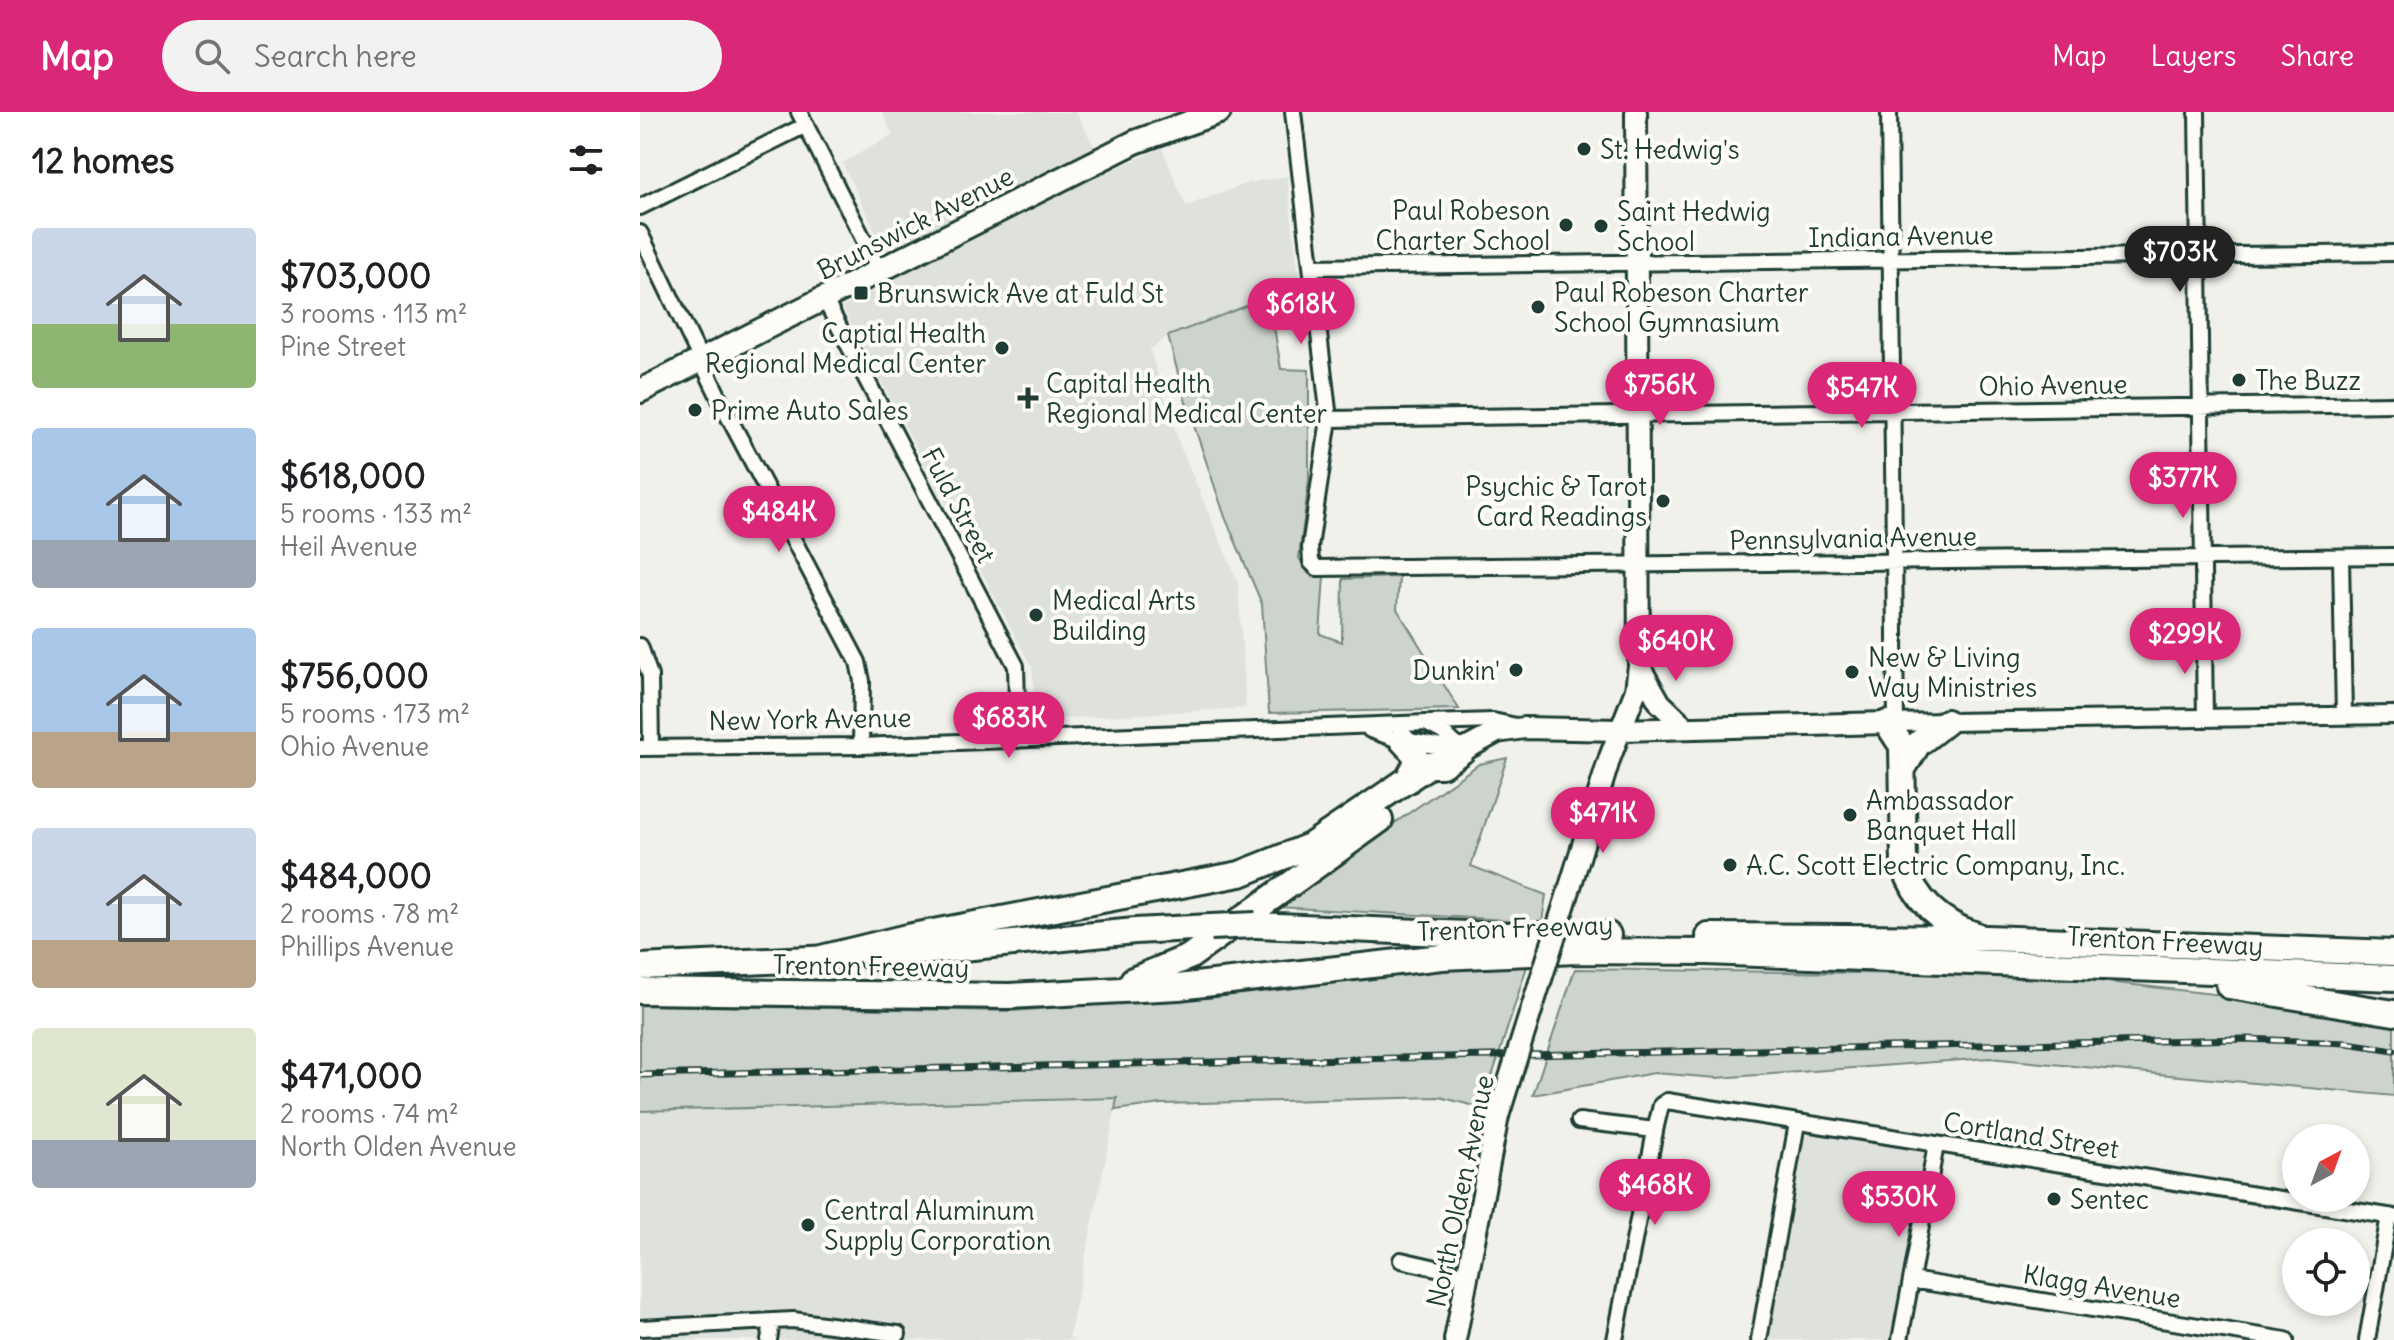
<!DOCTYPE html>
<html lang="en">
<head>
<meta charset="utf-8">
<style>
  body { margin:0; font-family:Delius,sans-serif; background:#f2f2f2; color:#202124; height:100vh; display:flex; flex-direction:column; font-size:30px; white-space:nowrap }
  * { box-sizing:border-box; margin:0 }
  p { font-size:26px; color:#757577 }
  .icon { flex:none; width:44px; height:44px; fill:none; stroke:currentColor; stroke-width:2; stroke-linecap:round; stroke-linejoin:round }
  .map { position:relative; flex:1; overflow:hidden }
  .panel { display:flex; flex-direction:column; background:#fff; width:640px }
  .panel>* { flex:none }
  .needle { width:52px; rotate:41deg }
  .fabs { position:absolute; left:1642px; top:1012px; display:grid; gap:16px }
  .fabs a { display:grid; place-items:center; width:88px; height:88px; border-radius:50%; background:#fff; box-shadow:0 4px 12px #0003; font-size:40px }
  .price { position:absolute; translate:-50% -68px; padding:0 18px; border-radius:28px; background:#db2777; color:#fff; font-size:26px; line-height:52px; filter:drop-shadow(0 2px 4px #0008) }
  .price::after { content:''; position:absolute; left:50%; top:48px; width:24px; height:18px; margin-left:-12px; background:inherit; clip-path:polygon(0 0,100% 0,50% 100%) }
  .price.active { background:#222; color:#fff }
  ul { padding:0; list-style:none }
  li { display:flex; align-items:center; gap:24px; height:200px; padding:0 32px }
  li span { display:grid; place-items:center; flex:none; width:224px; height:160px; border-radius:8px; color:#555 }
  li>.icon { margin-inline-start:auto }
  span .icon { width:96px; height:96px; fill:#fffc; stroke-width:1 }
  li b { font-size:34px }
  h2 { display:flex; justify-content:space-between; align-items:center; height:96px; padding:0 32px; font-size:34px }
  header { display:flex; align-items:center; gap:48px; box-sizing:border-box; height:112px; padding:0 40px; background:#db2777; color:#fff }
  header strong { font-size:38px }
  nav { display:flex; gap:44px; margin-inline-start:auto; font-size:28px }
  .search { width:560px; height:72px; background:#f2f2f2; display:flex; align-items:center; gap:20px; box-sizing:border-box; padding:0 28px; border-radius:44px; color:#757577; font-size:30px }
  main { display:flex; flex:1; min-height:0 }
  .map>svg:first-child { display:block }
  .built { fill:#dfe2dc }
  .green { fill:#cdd3cd; stroke:#768880; stroke-width:2 }
  .lines { fill:none; stroke-linecap:round; stroke-linejoin:round }
  .minor-casing { stroke:#1f3d34; stroke-width:20 }
  .tertiary-casing { stroke:#1f3d34; stroke-width:22 }
  .secondary-casing { stroke:#1f3d34; stroke-width:26 }
  .primary-casing { stroke:#1f3d34; stroke-width:28 }
  .motorway-casing { stroke:#1f3d34; stroke-width:30 }
  .minor { stroke:#fdfcf7; stroke-width:14 }
  .tertiary { stroke:#fdfcf7; stroke-width:16 }
  .secondary { stroke:#fdfcf7; stroke-width:20 }
  .primary { stroke:#fdfcf7; stroke-width:22 }
  .motorway { stroke:#fdfcf7; stroke-width:24 }
  .rail-casing { stroke:#1f3d34; stroke-width:7 }
  .rail { stroke:#fdfcf7; stroke-width:4; stroke-dasharray:12; stroke-linecap:butt }
  .secondary-bridge-casing { stroke:#1f3d34; stroke-width:26; stroke-linecap:butt }
  .motorway-bridge-casing { stroke:#1f3d34; stroke-width:30; stroke-linecap:butt }
  .secondary-bridge { stroke:#fdfcf7; stroke-width:20 }
  .motorway-bridge { stroke:#fdfcf7; stroke-width:24 }
  .poi-dot { fill:#1f3d34; stroke:#fdfcf7; stroke-width:3 }
  .labels { text-anchor:middle; dominant-baseline:central; stroke-width:8; stroke-linejoin:round; paint-order:stroke }
  .poi-label { font-size:26px; fill:#1f3d34; stroke:#fdfcf7; text-anchor:start }
  .street-label { font-size:26px; fill:#1f3d34; stroke:#fdfcf7 }
</style>
</head>
<body>
<header>
<strong>Map</strong>
<div class="search"><svg class="icon" aria-label="search" viewBox="0 0 24 24"><circle cx="10" cy="10" r="6"/><path d="M15 15l6 6"/></svg>Search here</div>
<nav><a>Map</a><a>Layers</a><a>Share</a></nav>
</header>
<main>
<section class="panel">
<h2>12 homes<svg class="icon" aria-label="filters" viewBox="0 0 24 24"><path d="M4 7h16M4 17h16"/><circle cx="9" cy="7" r="2"/><circle cx="15" cy="17" r="2"/></svg></h2>
<ul>
<li><span style="background:linear-gradient(#c9d6e8 60%,#8fb573 0)"><svg class="icon" aria-label="home" viewBox="0 0 24 24"><path d="M3 11l9-7 9 7M6 9v11h12V9"/></svg></span><div><b>$703,000</b><p>3 rooms · 113 m²</p><p>Pine Street</p></div></li>
<li><span style="background:linear-gradient(#a9c7e8 70%,#9aa5b1 0)"><svg class="icon" aria-label="home" viewBox="0 0 24 24"><path d="M3 11l9-7 9 7M6 9v11h12V9"/></svg></span><div><b>$618,000</b><p>5 rooms · 133 m²</p><p>Heil Avenue</p></div></li>
<li><span style="background:linear-gradient(#a9c7e8 65%,#b9a48a 0)"><svg class="icon" aria-label="home" viewBox="0 0 24 24"><path d="M3 11l9-7 9 7M6 9v11h12V9"/></svg></span><div><b>$756,000</b><p>5 rooms · 173 m²</p><p>Ohio Avenue</p></div></li>
<li><span style="background:linear-gradient(#c9d6e8 70%,#b9a48a 0)"><svg class="icon" aria-label="home" viewBox="0 0 24 24"><path d="M3 11l9-7 9 7M6 9v11h12V9"/></svg></span><div><b>$484,000</b><p>2 rooms · 78 m²</p><p>Phillips Avenue</p></div></li>
<li><span style="background:linear-gradient(#dfe7d0 70%,#9aa5b1 0)"><svg class="icon" aria-label="home" viewBox="0 0 24 24"><path d="M3 11l9-7 9 7M6 9v11h12V9"/></svg></span><div><b>$471,000</b><p>2 rooms · 74 m²</p><p>North Olden Avenue</p></div></li>
</ul>
</section>
<div class="map">
<svg width="1754" height="1228" viewBox="0 0 1754 1228">
  <rect width="100%" height="100%" fill="#f0f1eb"/>
  <filter id="ink" filterUnits="userSpaceOnUse"><feTurbulence type="fractalNoise" baseFrequency=".0125" numOctaves="2"/><feDisplacementMap in="SourceGraphic" scale="16" xChannelSelector="R" yChannelSelector="G"/><feConvolveMatrix kernelMatrix="1 2 1 2 8 2 1 2 1" color-interpolation-filters="sRGB"/></filter>
  <g filter="url(#ink)">
    <path class="built" d="M242 0H436L468 60 522 36 546 94 608 71 647 64 659 167 629 185 528 224 510 238 540 334 598 470 606 596 398 608 392 556 202 195 258 165 202 51 253 23Z
      M478 986 429 1226 437 1228H0V999Z
      M1171 1020 1282 1037 1286 1044 1252 1228H1129L1165 1024Z"/>
    <path class="green" d="M629 185 641 257 669 258V368L659 446 669 462 684 464 680 522 702 530 703 467 759 465 757 497 819 597 629 601 622 492 585 405 544 284 528 224Z
      M867 646 831 754 906 783 902 810 635 795 839 652Z
      M888 851 842 996 800 985 521 992 475 998 477 986 0 999V893L374 899 620 878 817 854Z
      M935 857 1415 864 1591 884 1754 912V984L1349 946 1077 966 1014 961 893 983Z"/>
    <g class="lines">
      <defs>
        <path id="minor" d="M159 0 240 160
          M653 0 689 307 670 435 671 450 677 456 1754 444
          M1249 0 1256 610
          M1557 0 1565 607
          M0 95 166 13
          M0 121 87 302 218 550 222 569 221 634
          M672 155 1754 141
          M185 188 376 554 378 628
          M689 307 1754 292
          M1701 445 1704 604
          M0 534 10 564 11 636
          M789 611 853 609 876 614
          M730 618 753 626 822 639
          M0 636 221 634 786 611 803 620 822 639
          M939 1009 1015 1018
          M761 1148 827 1163
          M1271 1168 1646 1228
          M0 1216 153 1208 258 1222
          M129 1228 132 1209
          M975 1228 1016 1014 1021 993 1027 989 1754 1105
          M1119 1228 1157 1011
          M1260 1228 1296 1033
          M1727 1228 1749 1104"/>
        <path id="tertiary" d="M1247 611 1754 603"/>
        <path id="secondary" d="M999 554 1020 591 1044 614
          M822 639 857 620 884 616 980 618 1247 611
          M930 775 970 645 996 578 999 554 996 0
          M815 1228 858 1004"/>
        <path id="primary" d="M0 279 495 30 579 0"/>
        <path id="motorway" d="M1247 611 1262 634 1264 753C1275 788 1300 811 1336 823
          M762 628 774 641 777 650 767 669
          M1264 655 1278 632 1306 610
          M616 813 851 823H968
          M1069 824 1346 826 1754 841
          M231 845 495 819 571 815
          M177 847 267 825 600 762 670 734 789 653H802L822 639
          M0 855 190 846
          M493 868 549 845 740 708
          M1589 874 1754 901
          M0 879 369 884 538 875 802 845 936 839 1066 840 1754 866"/>
      </defs>
      <use href="#minor" class="minor-casing"/>
      <use href="#tertiary" class="tertiary-casing"/>
      <use href="#secondary" class="secondary-casing"/>
      <use href="#primary" class="primary-casing"/>
      <use href="#motorway" class="motorway-casing"/>
      <use href="#minor" class="minor"/>
      <use href="#tertiary" class="tertiary"/>
      <use href="#secondary" class="secondary"/>
      <use href="#primary" class="primary"/>
      <use href="#motorway" class="motorway"/>
      <defs>
        <path id="rail" d="M0 963 1605 927 1707 931 1754 938"/>
      </defs>
      <use href="#rail" class="rail-casing"/>
      <use href="#rail" class="rail"/>
      <defs>
        <path id="secondary-bridge" d="M858 1004 930 775"/>
        <path id="motorway-bridge" d="M571 815 616 813"/>
      </defs>
      <use href="#secondary-bridge" class="secondary-bridge-casing"/>
      <use href="#motorway-bridge" class="motorway-bridge-casing"/>
      <use href="#secondary-bridge" class="secondary-bridge"/>
      <use href="#motorway-bridge" class="motorway-bridge"/>
    </g>
  </g>
  <g class="poi-dot">
    <circle cx="944" cy="37" r="8"/>
    <circle cx="926" cy="113" r="8"/>
    <circle cx="961" cy="114" r="8"/>
    <rect x="213" y="173" width="16" height="16" rx="4"/>
    <circle cx="898" cy="195" r="8"/>
    <circle cx="362" cy="236" r="8"/>
    <circle cx="1599" cy="268" r="8"/>
    <path d="M384 274h8v8h8v8h-8v8h-8v-8h-8v-8h8z"/>
    <circle cx="55" cy="298" r="8"/>
    <circle cx="1023" cy="389" r="8"/>
    <circle cx="396" cy="503" r="8"/>
    <circle cx="876" cy="558" r="8"/>
    <circle cx="1212" cy="560" r="8"/>
    <circle cx="1210" cy="703" r="8"/>
    <circle cx="1090" cy="753" r="8"/>
    <circle cx="1414" cy="1087" r="8"/>
    <circle cx="168" cy="1113" r="8"/>
  </g>
  <g class="labels">
    <g class="poi-label">
      <text x="960" y="37">St. Hedwig's</text>
      <text x="910" y="98" text-anchor="end">Paul Robeson<tspan x="910" dy="30">Charter School</tspan></text>
      <text x="977" y="99">Saint Hedwig<tspan x="977" dy="30">School</tspan></text>
      <text x="914" y="180">Paul Robeson Charter<tspan x="914" dy="30">School Gymnasium</tspan></text>
      <text x="237" y="181">Brunswick Ave at Fuld St</text>
      <text x="346" y="221" text-anchor="end">Captial Health<tspan x="346" dy="30">Regional Medical Center</tspan></text>
      <text x="1615" y="268">The Buzz</text>
      <text x="406" y="271">Capital Health<tspan x="406" dy="30">Regional Medical Center</tspan></text>
      <text x="71" y="298">Prime Auto Sales</text>
      <text x="1007" y="374" text-anchor="end">Psychic &amp; Tarot<tspan x="1007" dy="30">Card Readings</tspan></text>
      <text x="412" y="488">Medical Arts<tspan x="412" dy="30">Building</tspan></text>
      <text x="1228" y="545">New &amp; Living<tspan x="1228" dy="30">Way Ministries</tspan></text>
      <text x="860" y="558" text-anchor="end">Dunkin'</text>
      <text x="1226" y="688">Ambassador<tspan x="1226" dy="30">Banquet Hall</tspan></text>
      <text x="1106" y="753">A.C. Scott Electric Company, Inc.</text>
      <text x="1430" y="1087">Sentec</text>
      <text x="184" y="1098">Central Aluminum<tspan x="184" dy="30">Supply Corporation</tspan></text>
    </g>
    <g class="street-label">
      <text transform="translate(275 111) rotate(-27)">Brunswick Avenue</text>
      <text transform="translate(1261 124) rotate(-1)">Indiana Avenue</text>
      <text transform="translate(1413 273) rotate(-1)">Ohio Avenue</text>
      <text transform="translate(319 393) rotate(62)">Fuld Street</text>
      <text transform="translate(1213 426) rotate(-1)">Pennsylvania Avenue</text>
      <text transform="translate(170 607) rotate(-1)">New York Avenue</text>
      <text transform="translate(875 816) rotate(-2)">Trenton Freeway</text>
      <text transform="translate(1525 829) rotate(3)">Trenton Freeway</text>
      <text transform="translate(231 854) rotate(1)">Trenton Freeway</text>
      <text transform="translate(1391 1023) rotate(9)">Cortland Street</text>
      <text transform="translate(820 1079) rotate(-78)">North Olden Avenue</text>
      <text transform="translate(1462 1174) rotate(9)">Klagg Avenue</text>
    </g>
  </g>
</svg>
<div class="fabs">
<a><svg class="needle" viewBox="-14 -14 28 28"><path d="M0-13l5 13h-10z" fill="#e53935"/><path d="M0 13l5-13h-10z" fill="#757577"/></svg></a>
<a><svg class="icon" aria-label="locate" viewBox="0 0 24 24"><circle cx="12" cy="12" r="6"/><path d="M12 2v4M12 18v4M2 12h4M18 12h4"/></svg></a>
</div>
<b class="price active" style="left:1540px;top:182px">$703K</b>
<b class="price" style="left:661px;top:234px">$618K</b>
<b class="price" style="left:1020px;top:315px">$756K</b>
<b class="price" style="left:1222px;top:318px">$547K</b>
<b class="price" style="left:1543px;top:408px">$377K</b>
<b class="price" style="left:139px;top:442px">$484K</b>
<b class="price" style="left:1545px;top:564px">$299K</b>
<b class="price" style="left:1036px;top:571px">$640K</b>
<b class="price" style="left:369px;top:648px">$683K</b>
<b class="price" style="left:963px;top:743px">$471K</b>
<b class="price" style="left:1015px;top:1115px">$468K</b>
<b class="price" style="left:1259px;top:1127px">$530K</b>
</div>
</main>
</body>
</html>
